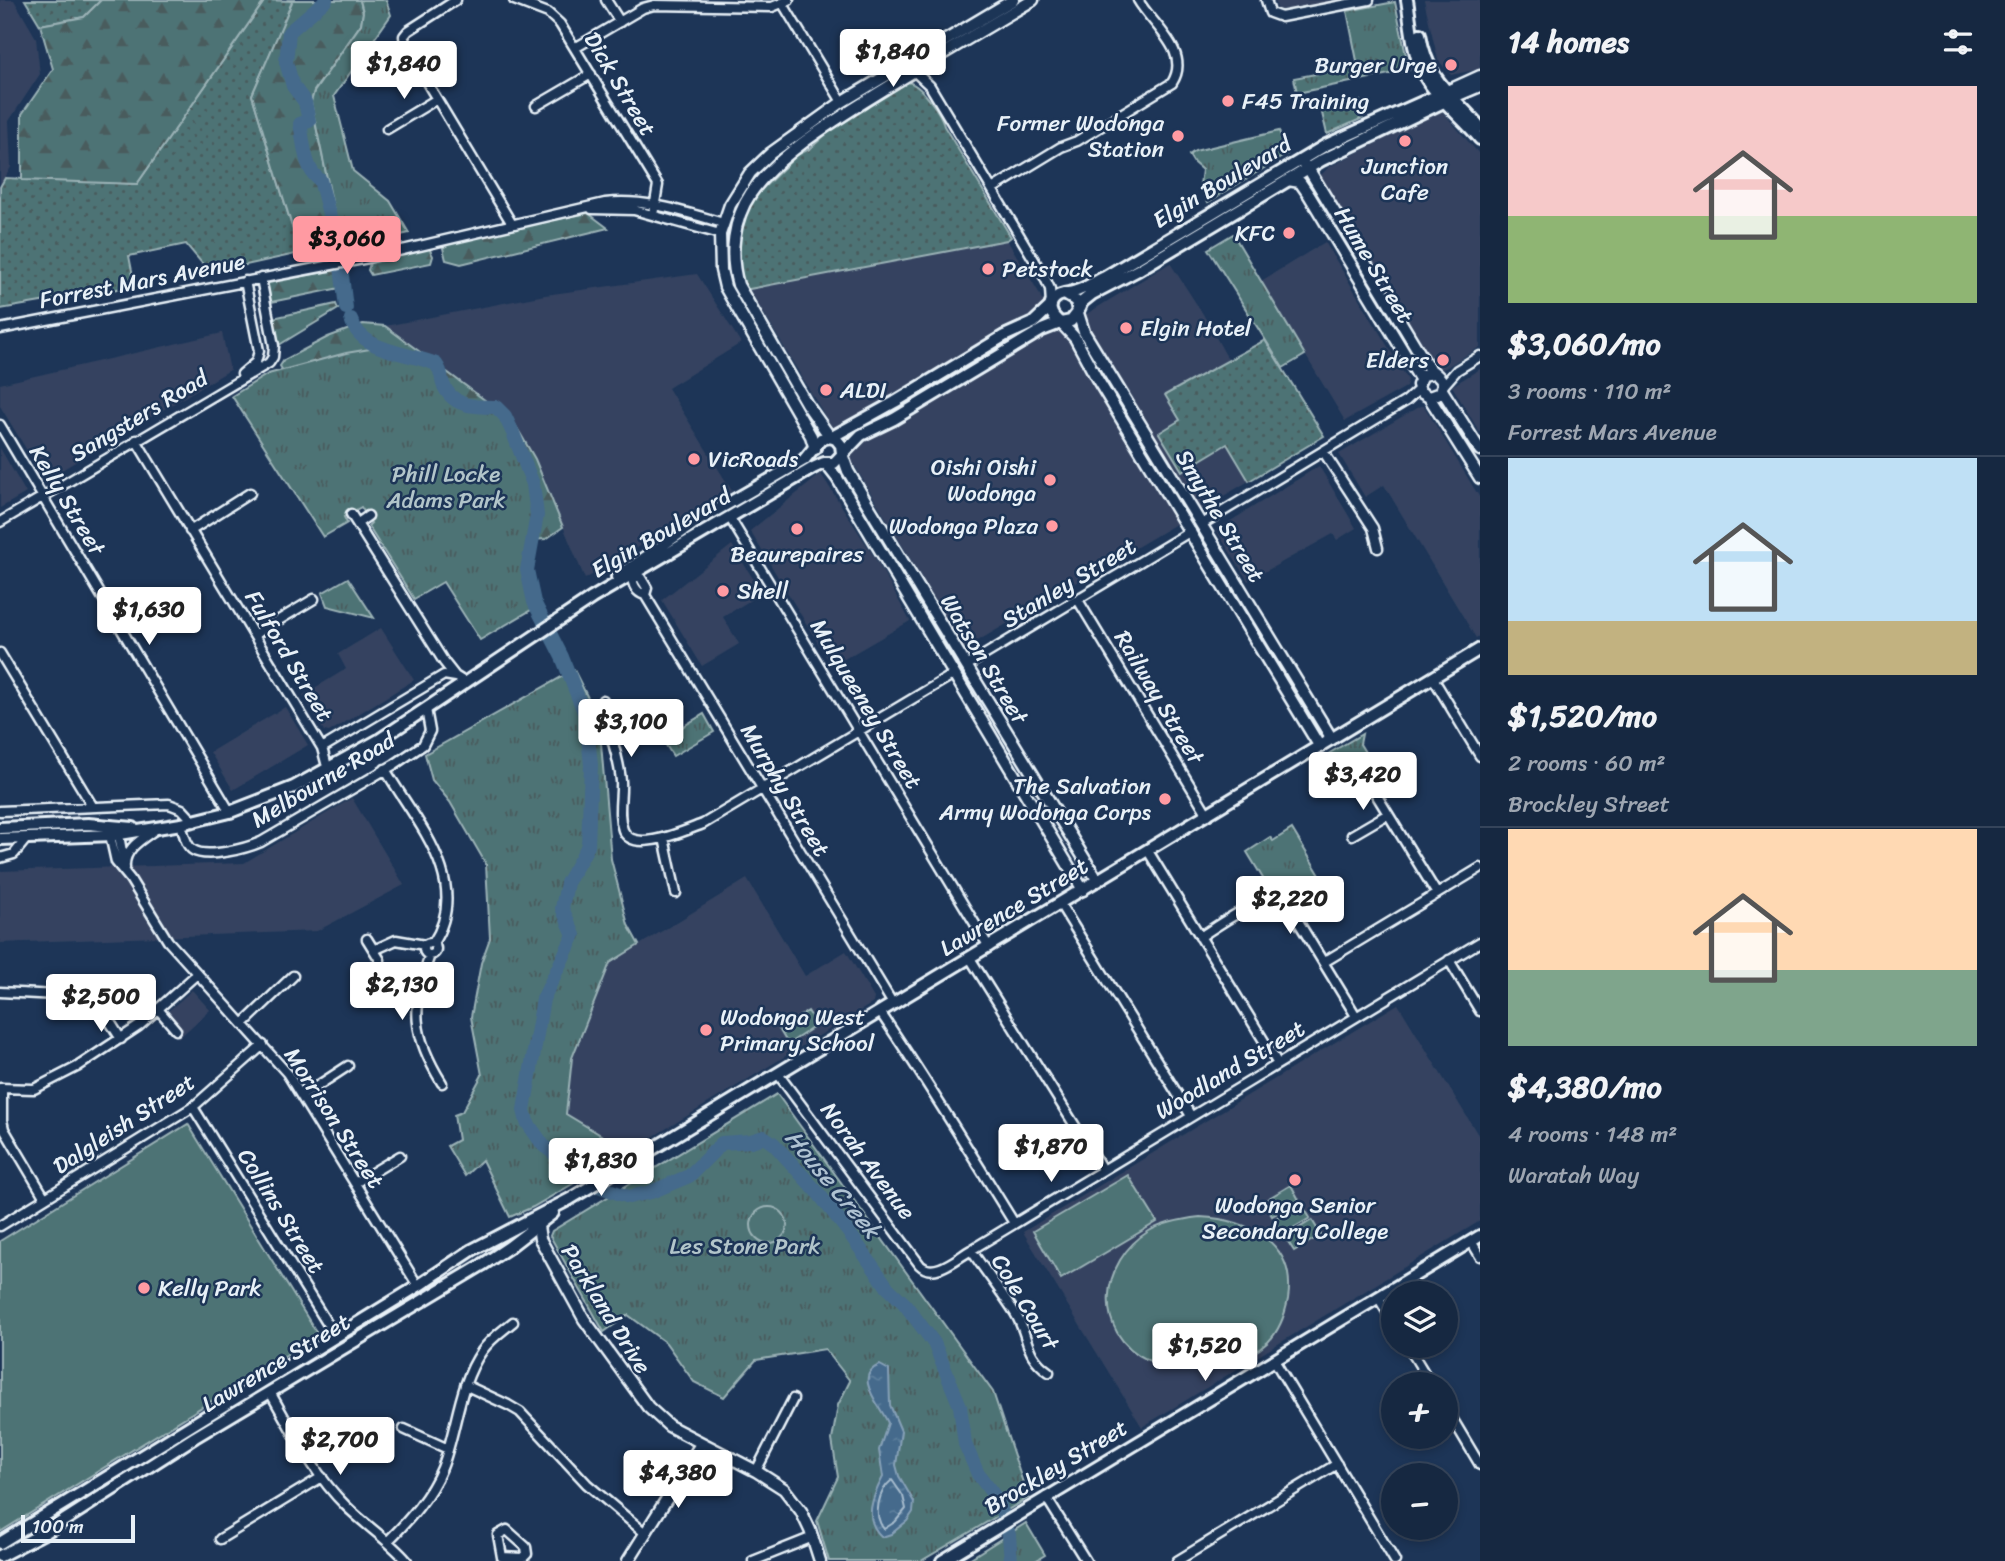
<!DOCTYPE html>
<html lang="en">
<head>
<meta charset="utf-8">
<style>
  body { margin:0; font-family:Sriracha,sans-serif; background:#23344c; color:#f1f3f6; height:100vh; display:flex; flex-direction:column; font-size:26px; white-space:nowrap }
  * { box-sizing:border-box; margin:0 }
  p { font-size:23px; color:#9ea6b1 }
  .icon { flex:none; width:38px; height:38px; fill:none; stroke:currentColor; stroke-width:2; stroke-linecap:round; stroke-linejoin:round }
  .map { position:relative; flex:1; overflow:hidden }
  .panel { display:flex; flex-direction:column; background:#162841; width:525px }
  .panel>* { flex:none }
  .fabs { position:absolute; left:1381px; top:1281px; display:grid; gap:14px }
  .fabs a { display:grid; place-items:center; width:77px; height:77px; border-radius:50%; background:#162841; box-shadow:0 4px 10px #0003,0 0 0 2px #35445a; font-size:35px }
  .scale { position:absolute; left:21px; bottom:18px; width:114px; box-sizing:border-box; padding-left:7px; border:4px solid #e8f1f8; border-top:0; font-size:19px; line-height:24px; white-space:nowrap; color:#e8f1f8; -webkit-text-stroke:5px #1d3557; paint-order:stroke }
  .price { position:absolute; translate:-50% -60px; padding:0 16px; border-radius:7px; background:#fff; color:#222; font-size:23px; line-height:46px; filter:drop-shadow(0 2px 4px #0008) }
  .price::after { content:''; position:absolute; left:50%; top:42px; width:21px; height:16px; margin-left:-10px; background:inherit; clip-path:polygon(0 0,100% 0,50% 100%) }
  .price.current { background:#ff9aa2; color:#111 }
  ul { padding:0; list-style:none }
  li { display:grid; align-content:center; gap:14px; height:371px; padding:0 28px }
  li+li { border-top:2px solid #35445a }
  li span { display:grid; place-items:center; height:217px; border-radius:0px; color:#555 }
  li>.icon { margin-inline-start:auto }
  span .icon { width:126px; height:126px; fill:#fffc; stroke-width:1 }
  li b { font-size:30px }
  h2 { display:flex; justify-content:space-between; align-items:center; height:84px; padding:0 28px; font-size:30px }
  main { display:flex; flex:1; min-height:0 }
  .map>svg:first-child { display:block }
  .built { fill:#344360 }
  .grass { fill:url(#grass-dots); stroke:#9bb2b6; stroke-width:2 }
  .forest { fill:url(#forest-firs); stroke:#9bb2b6; stroke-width:2 }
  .park { fill:url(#park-tufts); stroke:#9bb2b6; stroke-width:2 }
  .garden { fill:#4e7375; stroke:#9bb2b6; stroke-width:2 }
  .water { fill:url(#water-ripples); stroke:#86a0b7; stroke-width:2 }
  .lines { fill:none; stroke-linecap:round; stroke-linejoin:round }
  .shore { stroke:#a6bbcd; stroke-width:2 }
  .river { stroke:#446a8c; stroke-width:14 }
  .minor-casing { stroke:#e8f1f8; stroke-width:13 }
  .tertiary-casing { stroke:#e8f1f8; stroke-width:15 }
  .secondary-casing { stroke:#e8f1f8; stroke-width:16 }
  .minor { stroke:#1d3557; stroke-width:8 }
  .tertiary { stroke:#1d3557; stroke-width:10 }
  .secondary { stroke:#1d3557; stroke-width:10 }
  .poi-dot { fill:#ff9aa2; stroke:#1d3557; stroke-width:2.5 }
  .labels { text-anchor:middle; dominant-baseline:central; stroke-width:5; stroke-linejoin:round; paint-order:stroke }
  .poi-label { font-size:23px; fill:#e8f1f8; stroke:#1d3557; text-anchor:start }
  .street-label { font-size:23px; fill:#e8f1f8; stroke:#1d3557 }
  .park-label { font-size:23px; fill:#b2c5ca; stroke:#1d3557 }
  .water-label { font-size:24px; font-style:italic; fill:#afc2d2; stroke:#1d3557 }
</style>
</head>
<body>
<main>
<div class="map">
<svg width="1480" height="1561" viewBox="0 0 1480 1561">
  <defs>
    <pattern id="grass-dots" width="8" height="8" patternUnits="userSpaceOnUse" patternTransform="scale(1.75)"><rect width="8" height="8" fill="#4e7375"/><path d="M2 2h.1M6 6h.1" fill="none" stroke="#4a5b5d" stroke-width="1.8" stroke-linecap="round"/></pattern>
    <pattern id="forest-firs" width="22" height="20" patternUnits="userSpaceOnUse" patternTransform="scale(1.75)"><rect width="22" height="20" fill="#4e7375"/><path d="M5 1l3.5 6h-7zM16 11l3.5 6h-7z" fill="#4a5b5d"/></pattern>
    <pattern id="park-tufts" width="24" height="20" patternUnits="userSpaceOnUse" patternTransform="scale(1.75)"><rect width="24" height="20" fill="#4e7375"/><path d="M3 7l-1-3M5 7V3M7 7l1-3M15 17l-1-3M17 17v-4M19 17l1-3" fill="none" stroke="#4a5b5d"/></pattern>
    <pattern id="water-ripples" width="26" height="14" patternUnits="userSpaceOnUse" patternTransform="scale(1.75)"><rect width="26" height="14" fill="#446a8c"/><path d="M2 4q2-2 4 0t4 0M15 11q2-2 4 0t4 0" fill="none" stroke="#5f809d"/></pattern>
  </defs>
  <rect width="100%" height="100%" fill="#1d3557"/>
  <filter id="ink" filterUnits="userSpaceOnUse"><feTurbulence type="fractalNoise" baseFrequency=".0143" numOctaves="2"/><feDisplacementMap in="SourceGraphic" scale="14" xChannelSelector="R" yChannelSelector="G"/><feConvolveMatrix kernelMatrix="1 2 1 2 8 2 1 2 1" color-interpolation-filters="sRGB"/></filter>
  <g filter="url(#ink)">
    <path class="built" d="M0 0H14L36 38 40 74 9 121 11 167 0 187Z
      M1275 0H1349L1278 14Z
      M1424 0H1480V69L1451 75 1438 60Z
      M1441 110 1480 155V347L1442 370 1437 367 1426 350 1320 176 1329 167Z
      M1007 240 1038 291 1057 332 1170 263 1203 314 1229 361 1165 395 1180 420 1159 433 1227 444 1249 481 964 649 749 289Z
      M1325 242 1408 380 1406 387 1345 421 1261 281Z
      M697 274 741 343 668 388 732 491 585 579 535 459 513 421 385 326 545 295Z
      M222 333 230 370 45 480 0 406V384Z
      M1480 369V433L1452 386Z
      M1420 406H1424L1480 498V635L1476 638 1384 485 1365 497 1339 454Z
      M0 448 26 493 0 508Z
      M1319 466 1356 528 1337 540 1333 534 1248 581 1216 530Z
      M821 474 877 561 910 621 832 666 750 531Z
      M732 545 762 593 723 617 739 644 702 666 662 600Z
      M381 628 414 680 329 732 324 731 303 695 346 669 338 654Z
      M285 707 308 745 233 790 210 752Z
      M352 798 404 885 317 931 0 943V871L244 863Z
      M747 879 805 976 846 951 874 998 873 1003 641 1144 619 1146 565 1114 572 1058 610 963Z
      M192 990 210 1010 179 1038 175 1032 179 1028 166 1013Z
      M1398 1004 1480 1138V1221L1142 1427 1023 1232Z"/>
    <path class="grass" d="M25 0H101L84 17 40 25Z
      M265 0 293 1 252 95 300 253 210 273 186 244 129 256 135 286 0 309V187L5 178 137 184Z
      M907 82C920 83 942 114 944 126L1011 237 1007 240 744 290 740 269 739 244 742 225 754 197 797 155 810 149 837 124Z
      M1360 101 1363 118 1327 134 1321 109Z
      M1265 340 1324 436 1249 481 1227 444 1182 471 1159 433 1180 420 1165 395Z"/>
    <path class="forest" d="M101 0H265L137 184 22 180V114L53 69 40 25 84 17Z
      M289 0H360L363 13 361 24 314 91 311 102 342 249 301 256 252 95 292 2Z
      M588 213 608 228 461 264 446 260 443 248 455 240Z
      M429 248 433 256 431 263 371 275 368 270 370 263Z
      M337 270 340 288 271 302 267 282Z
      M336 304 338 309 279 345 273 318Z
      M363 324 385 326 513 421 535 459 563 527 546 539 530 540 287 378 280 366 284 360 328 337Z"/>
    <path class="park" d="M360 0H386L391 15 334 96 353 171 390 201 409 233 342 249 311 102 314 92 361 24 363 12Z
      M1395 2 1409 70 1297 93 1294 78 1358 66 1347 11Z
      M1279 131 1287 154 1208 202 1200 185 1202 170 1194 163 1189 155 1195 151Z
      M1233 234 1305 355 1283 368 1208 249Z
      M382 347 417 356 436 364 442 373 443 383 460 403 477 409 496 407C513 426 541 492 537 517 531 553 522 571 536 607L480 640 443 582 414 599 368 526 371 523 361 507 344 517 347 523 323 537 232 396 268 374 346 353Z
      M348 578 374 618 327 606 322 593Z
      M574 670 599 720 611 859 628 925 639 945 610 963 572 1058 566 1114 619 1146 624 1154 533 1207 510 1217 482 1160 465 1176 447 1146 458 1140 454 1115 462 1112 482 1075 471 1017 481 963 490 938 486 864 450 802 432 780 425 754Z
      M704 714 714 732 673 756 662 739Z
      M1362 734 1360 744 1371 762 1351 774 1339 755 1328 754Z
      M1292 829 1321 877 1289 896 1270 890 1247 852 1270 837 1273 841Z
      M777 1094 993 1392 1028 1498 921 1561H829L817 1521 838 1477 832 1440 838 1405 850 1381 825 1349 756 1360 724 1397 694 1382 666 1343 628 1315 604 1332 550 1236 552 1231Z
      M1026 1523 1045 1555 1035 1561H966Z"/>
    <path class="garden" d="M808 1011 817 1025 788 1044 779 1029Z
      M188 1124 318 1335 0 1532V1241Z
      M1128 1175 1157 1222 1061 1279 1033 1231Z
      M1291 1185 1299 1200 1272 1216 1264 1201Z
      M1301 1203 1310 1218 1283 1234 1274 1219Z
      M751 1225a18 18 0 1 1 36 0a18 18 0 1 1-36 0Z
      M1200 1217C1248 1219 1297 1243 1288 1299 1285 1315 1280 1330 1268 1342 1246 1363 1208 1372 1178 1370 1168 1369 1157 1365 1148 1360 1091 1333 1100 1261 1149 1231 1164 1222 1183 1219 1200 1217Z
      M1312 1220 1321 1235 1294 1251 1285 1237Z"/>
    <path class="water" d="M880 1365 889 1370 890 1405 901 1431 896 1465 899 1476 914 1502 913 1512 907 1521 891 1534 882 1537C862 1519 873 1496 883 1477L879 1450 888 1423C881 1406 851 1376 880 1365Z"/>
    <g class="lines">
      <path class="shore" d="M892 1480 903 1496 906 1509 895 1522 884 1529C872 1515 879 1490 892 1480Z"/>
      <path class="river" d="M326 0 289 32 286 62 293 86 305 102 309 121 300 124C304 141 304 170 320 180L339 251 346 308
        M351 319C361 352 407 352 436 364 443 374 440 375 443 384 453 408 476 407 496 407L505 416 513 433 533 484 537 515 527 570 534 602 562 657 586 717 591 765 588 846 567 883 562 908 574 935 543 999 524 1110 527 1122 543 1145 595 1185 629 1197 651 1192 689 1176 722 1143 751 1141 764 1137 774 1144 819 1194 850 1234 888 1288 904 1303 934 1343 960 1406 965 1444 978 1474 999 1502 1009 1535 1011 1561"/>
      <defs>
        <path id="minor" d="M456 0 408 31 404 36 405 46 512 224
          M514 0 548 13 560 24 658 185 653 215
          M606 0 620 22
          M1266 0 1270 13 1281 17 1369 0
          M783 4 842 102
          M575 48 643 8 654 5 772 7 789 0
          M914 71 930 86 1045 278 1050 289 1051 304
          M536 106 591 74
          M387 129 437 99
          M992 189 1061 147 1077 141 1172 83C1192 52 1152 25 1138 0
          M592 209 634 210 720 234
          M0 329 368 258 605 203C645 198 684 212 723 223
          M242 374 256 362 259 351 245 281
          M1443 386 1457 370 1480 356
          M0 425 230 812
          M136 440 322 748 328 770
          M1323 451 1373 528 1378 548
          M351 514 444 662 455 676 466 683
          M730 518 989 947
          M0 522 269 363 273 357 274 346 261 278
          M358 523 368 516
          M1202 524 1406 401 1419 389
          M190 531 250 493
          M645 595 647 588 641 578 632 574C632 584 635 592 645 595L893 1004
          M1078 600 1208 815
          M254 635 314 599
          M0 653 93 807
          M966 666 1191 531
          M1433 678 1480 756
          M603 700 604 712C610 734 619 757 621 781 622 796 617 814 623 830 633 855 686 830 703 824L954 674
          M322 748 444 675 456 677
          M385 769C415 821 473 882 433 943
          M1363 773 1437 894
          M0 811 169 804 182 809 194 822
          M181 824C184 833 185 845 193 850 207 859 247 848 261 842L395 764 423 745 430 731 426 709
          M110 835 116 862 130 879 168 941 287 1073 418 1286
          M119 835 124 863
          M1352 835 1388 814
          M664 838 676 893
          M1148 851 1278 1064
          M0 858 14 854 27 838
          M125 868C123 849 142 839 156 829
          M1060 904 1191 1116
          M1200 937C1219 925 1273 884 1290 908L1356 1016
          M367 939 380 960
          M424 949a6 6 0 1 1 12 0a6 6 0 1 1-12 0Z
          M374 950 396 940 425 945
          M430 955C411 1007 412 1035 442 1083
          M970 958 1102 1169
          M1449 960 1480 1011
          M1324 962 1480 868
          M0 992 94 997 121 1039
          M158 1009 176 1030
          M880 1012C927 1081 970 1152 1014 1223
          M243 1024 293 976
          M778 1074 920 1265C934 1279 957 1258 971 1250L1480 942
          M0 1088 34 1089 77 1067 139 1026 197 974
          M2 1088V1120L4 1129 45 1198
          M302 1096 348 1066
          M193 1107 335 1336
          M355 1183 400 1156
          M0 1226 193 1107 263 1045
          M1471 1241 1480 1256
          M971 1250C985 1271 1001 1291 1015 1313 1030 1337 1023 1354 1049 1372
          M1378 1297 1393 1322
          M1408 1346 1431 1384
          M1274 1360 1395 1561
          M465 1385 508 1405 520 1412 587 1484 645 1533
          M270 1392C291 1429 315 1476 346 1506 365 1525 389 1540 407 1561
          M1446 1408 1480 1465
          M404 1429 448 1449
          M756 1471 793 1399
          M1046 1497 1086 1561
          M507 1530 526 1547 527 1554 523 1558 502 1557 498 1535Z
          M220 1539 322 1477
          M388 1541C409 1520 430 1497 442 1468 457 1430 458 1385 482 1351 490 1339 502 1331 513 1322
          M753 1561 813 1537
          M1177 1561 1337 1464"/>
        <path id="tertiary" d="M1447 91 1480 76
          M1454 97 1480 86
          M1303 164 1308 168 1428 367C1436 376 1448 379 1440 393L1429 397 1420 392 1418 385 1423 375 1433 373
          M1288 180 1300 182 1309 195 1420 379
          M1078 313 1084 332 1332 739
          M1061 323 1075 338 1096 377 1320 747
          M1442 390 1480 450
          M1429 397 1480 478
          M830 437 806 403 738 285C729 254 733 220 751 193 777 155 834 121 872 97 925 64 979 32 1033 0
          M815 449 811 436 725 287 721 270 720 234 730 205 750 173 771 153 842 102 1013 0
          M842 454 848 471 868 505 1098 881
          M826 464 837 478 1083 890
          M538 1226 540 1239 584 1319 648 1407 669 1426 756 1471 784 1489 801 1511 810 1530 820 1561
          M628 1561 701 1444"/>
        <path id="secondary" d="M1407 0C1411 23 1412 50 1422 71 1434 96 1462 117 1480 139
          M1420 34C1428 82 1450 92 1480 127
          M1066 295 1076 301 1078 312 1071 321 1061 323C1051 317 1045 304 1058 296 1064 293 1073 293 1079 290 1088 287 1096 281 1105 277L1326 145 1447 91
          M1078 311 1082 302 1092 294 1138 270 1322 160 1454 97
          M832 437 895 402 1004 336 1033 323 1051 306
          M617 577 696 522 804 460 821 439 830 437 836 439 841 445 842 453
          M0 828 88 824 133 828
          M0 839 114 835 181 824 230 812 294 787 379 740 592 598 813 468 824 463H834L861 435 894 419 1042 330 1060 323
          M0 1543 418 1286 472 1250 570 1199 1480 649
          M0 1556 46 1532 195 1437 482 1265 509 1247 553 1213
          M942 1561 1480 1236"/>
      </defs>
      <use href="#minor" class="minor-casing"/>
      <use href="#tertiary" class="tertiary-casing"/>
      <use href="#secondary" class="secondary-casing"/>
      <use href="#minor" class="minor"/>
      <use href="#tertiary" class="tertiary"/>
      <use href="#secondary" class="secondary"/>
    </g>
  </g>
  <g class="poi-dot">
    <circle cx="1451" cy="65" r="7"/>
    <circle cx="1228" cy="101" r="7"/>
    <circle cx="1178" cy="136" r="7"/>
    <circle cx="1405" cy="141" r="7"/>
    <circle cx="1289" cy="233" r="7"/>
    <circle cx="988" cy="269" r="7"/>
    <circle cx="1126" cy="328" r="7"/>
    <circle cx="1443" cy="360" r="7"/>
    <circle cx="826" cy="390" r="7"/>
    <circle cx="694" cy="459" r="7"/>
    <circle cx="1050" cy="480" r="7"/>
    <circle cx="1052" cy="526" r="7"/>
    <circle cx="797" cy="529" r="7"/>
    <circle cx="723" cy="591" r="7"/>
    <circle cx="1165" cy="799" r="7"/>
    <circle cx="706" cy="1030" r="7"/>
    <circle cx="1295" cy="1180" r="7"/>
    <circle cx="144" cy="1288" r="7"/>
  </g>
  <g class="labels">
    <g class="poi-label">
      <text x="1437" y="65" text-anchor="end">Burger Urge</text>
      <text x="1242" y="101">F45 Training</text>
      <text x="1164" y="123" text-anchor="end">Former Wodonga<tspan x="1164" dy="26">Station</tspan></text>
      <text x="1405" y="166" text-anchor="middle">Junction<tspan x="1405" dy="26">Cafe</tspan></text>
      <text x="1275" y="233" text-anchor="end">KFC</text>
      <text x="1002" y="269">Petstock</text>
      <text x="1140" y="328">Elgin Hotel</text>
      <text x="1429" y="360" text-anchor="end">Elders</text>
      <text x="840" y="390">ALDI</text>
      <text x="708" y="459">VicRoads</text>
      <text x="1036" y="467" text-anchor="end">Oishi Oishi<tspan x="1036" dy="26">Wodonga</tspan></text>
      <text x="1038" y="526" text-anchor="end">Wodonga Plaza</text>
      <text x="797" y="554" text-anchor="middle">Beaurepaires</text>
      <text x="737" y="591">Shell</text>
      <text x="1151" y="786" text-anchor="end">The Salvation<tspan x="1151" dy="26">Army Wodonga Corps</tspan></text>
      <text x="720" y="1017">Wodonga West<tspan x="720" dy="26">Primary School</tspan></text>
      <text x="1295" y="1205" text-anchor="middle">Wodonga Senior<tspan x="1295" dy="26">Secondary College</tspan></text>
      <text x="158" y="1288">Kelly Park</text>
    </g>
    <g class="street-label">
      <text transform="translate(620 84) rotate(59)">Dick Street</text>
      <text transform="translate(1222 182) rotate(-31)">Elgin Boulevard</text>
      <text transform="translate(1374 265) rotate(59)">Hume Street</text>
      <text transform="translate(142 281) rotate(-11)">Forrest Mars Avenue</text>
      <text transform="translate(139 416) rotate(-31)">Sangsters Road</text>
      <text transform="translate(67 500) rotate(59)">Kelly Street</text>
      <text transform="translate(1220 516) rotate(59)">Smythe Street</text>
      <text transform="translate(661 533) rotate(-30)">Elgin Boulevard</text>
      <text transform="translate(1069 583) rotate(-31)">Stanley Street</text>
      <text transform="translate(289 656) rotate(59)">Fulford Street</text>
      <text transform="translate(984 659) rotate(59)">Watson Street</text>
      <text transform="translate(1159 697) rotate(59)">Railway Street</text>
      <text transform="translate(866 704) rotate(59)">Mulqueeney Street</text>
      <text transform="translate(323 780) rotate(-31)">Melbourne Road</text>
      <text transform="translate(785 790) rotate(59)">Murphy Street</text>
      <text transform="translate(1014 907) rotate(-31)">Lawrence Street</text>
      <text transform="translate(1230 1070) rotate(-31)">Woodland Street</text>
      <text transform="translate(334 1118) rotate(57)">Morrison Street</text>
      <text transform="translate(124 1124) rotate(-33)">Dalgleish Street</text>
      <text transform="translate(868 1161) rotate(53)">Norah Avenue</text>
      <text transform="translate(281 1211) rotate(58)">Collins Street</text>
      <text transform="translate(1025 1302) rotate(59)">Cole Court</text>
      <text transform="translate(606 1309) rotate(58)">Parkland Drive</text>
      <text transform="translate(276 1363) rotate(-31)">Lawrence Street</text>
      <text transform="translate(1056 1467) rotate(-31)">Brockley Street</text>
    </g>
    <g class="park-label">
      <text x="446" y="474">Phill Locke<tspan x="446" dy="26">Adams Park</tspan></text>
      <text x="745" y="1246">Les Stone Park</text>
    </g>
    <g class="water-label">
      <text transform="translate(833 1184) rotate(50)">House Creek</text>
    </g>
  </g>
</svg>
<div class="fabs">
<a><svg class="icon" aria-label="layers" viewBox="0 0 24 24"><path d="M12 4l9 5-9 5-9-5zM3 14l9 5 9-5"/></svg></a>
<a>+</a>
<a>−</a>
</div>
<div class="scale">100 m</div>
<b class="price" style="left:893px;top:89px">$1,840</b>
<b class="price" style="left:404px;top:101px">$1,840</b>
<b class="price current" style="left:347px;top:276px">$3,060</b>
<b class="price" style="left:149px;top:647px">$1,630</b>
<b class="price" style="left:631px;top:759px">$3,100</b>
<b class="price" style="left:1363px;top:812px">$3,420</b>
<b class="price" style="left:1290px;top:936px">$2,220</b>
<b class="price" style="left:402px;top:1022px">$2,130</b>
<b class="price" style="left:101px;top:1034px">$2,500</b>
<b class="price" style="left:1051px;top:1184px">$1,870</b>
<b class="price" style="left:601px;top:1198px">$1,830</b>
<b class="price" style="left:1205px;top:1383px">$1,520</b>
<b class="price" style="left:340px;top:1477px">$2,700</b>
<b class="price" style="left:678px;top:1510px">$4,380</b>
</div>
<section class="panel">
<h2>14 homes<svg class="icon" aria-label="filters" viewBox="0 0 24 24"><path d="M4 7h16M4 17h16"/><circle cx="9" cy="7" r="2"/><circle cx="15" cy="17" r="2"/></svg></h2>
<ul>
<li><span style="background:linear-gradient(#f6c9c9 60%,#8fb573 0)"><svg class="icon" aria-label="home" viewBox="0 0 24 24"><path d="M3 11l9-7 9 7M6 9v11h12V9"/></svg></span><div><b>$3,060/mo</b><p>3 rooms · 110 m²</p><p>Forrest Mars Avenue</p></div></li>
<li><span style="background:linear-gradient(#bfe0f5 75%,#c2b280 0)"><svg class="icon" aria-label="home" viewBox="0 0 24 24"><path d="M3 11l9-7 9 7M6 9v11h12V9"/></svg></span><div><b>$1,520/mo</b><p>2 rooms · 60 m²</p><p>Brockley Street</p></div></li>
<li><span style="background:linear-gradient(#ffd9b3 65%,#7fa58c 0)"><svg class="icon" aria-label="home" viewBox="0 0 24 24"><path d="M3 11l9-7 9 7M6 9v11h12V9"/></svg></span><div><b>$4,380/mo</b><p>4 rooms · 148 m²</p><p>Waratah Way</p></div></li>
</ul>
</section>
</main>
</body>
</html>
